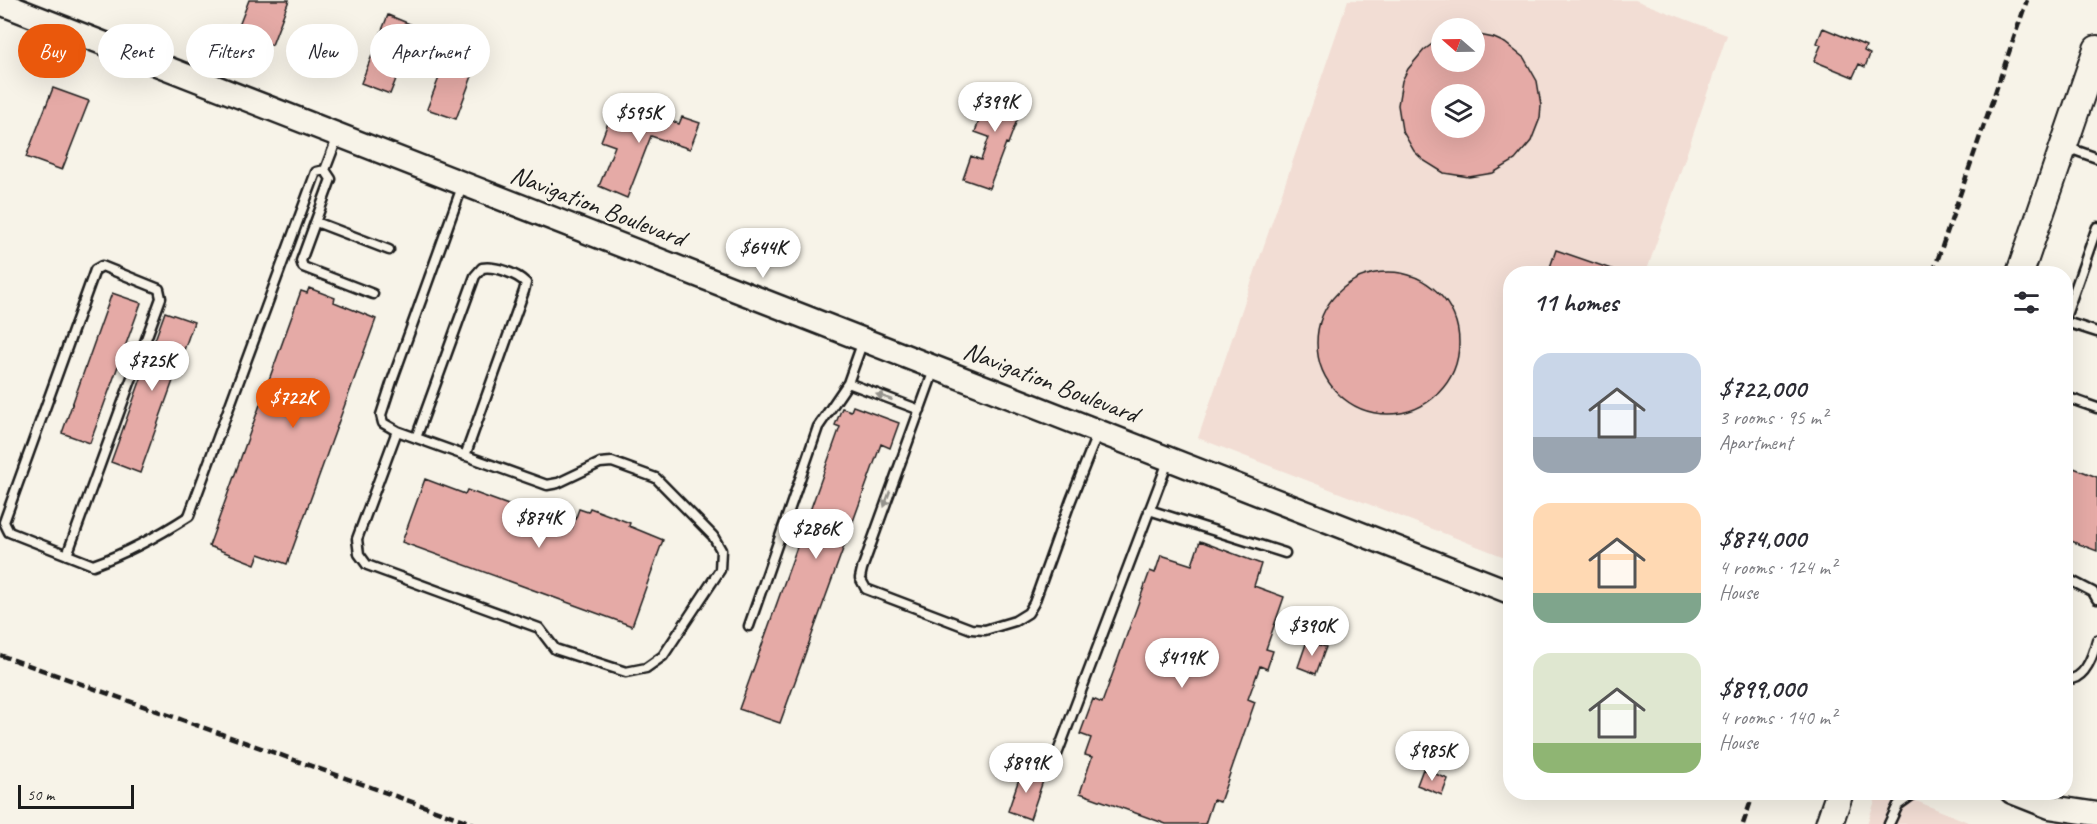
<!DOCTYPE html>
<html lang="en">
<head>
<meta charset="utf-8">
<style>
  body { margin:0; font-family:Caveat,sans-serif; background:#f2f2f3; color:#2b2b33; height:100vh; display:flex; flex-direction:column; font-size:22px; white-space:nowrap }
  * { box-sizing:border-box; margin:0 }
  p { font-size:20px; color:#7c7c81 }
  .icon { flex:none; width:33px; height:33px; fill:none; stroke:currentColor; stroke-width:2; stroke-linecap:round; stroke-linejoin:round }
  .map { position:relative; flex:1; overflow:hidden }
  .side { position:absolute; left:1503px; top:266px; width:570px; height:534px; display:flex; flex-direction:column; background:#fff; border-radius:24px; box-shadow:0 6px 24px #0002 }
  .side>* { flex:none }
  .banner { position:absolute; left:18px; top:24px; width:570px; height:54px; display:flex; gap:12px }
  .needle { width:39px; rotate:290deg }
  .buttons { position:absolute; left:1431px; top:18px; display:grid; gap:12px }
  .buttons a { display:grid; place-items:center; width:54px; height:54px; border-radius:50%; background:#fff; box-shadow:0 6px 24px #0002; font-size:30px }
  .scale { position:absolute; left:18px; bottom:15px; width:116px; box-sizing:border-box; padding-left:6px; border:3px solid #1c1c1c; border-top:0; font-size:16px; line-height:21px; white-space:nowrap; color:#1c1c1c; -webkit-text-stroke:4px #f7f3e8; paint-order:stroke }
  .price { position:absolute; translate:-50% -51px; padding:0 14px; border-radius:21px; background:#fff; color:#222; font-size:20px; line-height:39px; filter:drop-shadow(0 2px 3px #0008) }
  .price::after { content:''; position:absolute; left:50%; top:36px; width:18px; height:14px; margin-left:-9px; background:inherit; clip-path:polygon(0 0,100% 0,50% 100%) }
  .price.selected { background:#ea580c; color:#fff }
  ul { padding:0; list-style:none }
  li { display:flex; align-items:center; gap:18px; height:150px; padding:0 30px }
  li span { display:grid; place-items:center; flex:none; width:168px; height:120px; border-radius:18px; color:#555 }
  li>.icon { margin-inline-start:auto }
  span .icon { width:72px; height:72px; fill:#fffc; stroke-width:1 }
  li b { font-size:26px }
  h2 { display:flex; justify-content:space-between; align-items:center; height:72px; padding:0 30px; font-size:26px }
  .chip { padding:0 21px; border-radius:27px; background:#fff; box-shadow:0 6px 24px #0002; font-size:21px; line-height:54px }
  .chip.selected { background:#ea580c; color:#fff }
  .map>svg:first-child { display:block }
  .built { fill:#f2ddd4; fill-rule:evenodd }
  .building { fill:#e5aaa6; stroke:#1c1c1c; stroke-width:1.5; fill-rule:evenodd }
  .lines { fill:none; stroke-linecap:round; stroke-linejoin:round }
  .lane-casing { stroke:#1c1c1c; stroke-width:13 }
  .secondary-casing { stroke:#1c1c1c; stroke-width:27 }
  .primary-casing { stroke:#1c1c1c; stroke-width:30 }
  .lane { stroke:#f7f3e8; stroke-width:8 }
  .secondary { stroke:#f7f3e8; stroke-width:22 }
  .primary { stroke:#f7f3e8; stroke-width:26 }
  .rail { stroke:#1c1c1c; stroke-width:4.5; stroke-dasharray:9 4.5; stroke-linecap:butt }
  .oneway { fill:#94928c }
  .labels { text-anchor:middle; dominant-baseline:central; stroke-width:4.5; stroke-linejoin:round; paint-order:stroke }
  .street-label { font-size:26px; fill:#1c1c1c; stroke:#f7f3e8 }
</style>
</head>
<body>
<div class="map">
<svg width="2097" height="824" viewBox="0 0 2097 824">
  <rect width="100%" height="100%" fill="#f7f3e8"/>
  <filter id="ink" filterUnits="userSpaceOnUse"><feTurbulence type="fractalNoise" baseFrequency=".0167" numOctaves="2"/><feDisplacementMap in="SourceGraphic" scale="12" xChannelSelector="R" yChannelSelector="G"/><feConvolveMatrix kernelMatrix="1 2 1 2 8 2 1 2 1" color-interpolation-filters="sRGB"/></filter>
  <g filter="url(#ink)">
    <path class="built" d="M1348 0H1635L1727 35 1646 273H1510V559L1198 438ZM1442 28H1474V62H1442ZM1442 94H1474V128H1442Z
      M1878 792H1894L1973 824H1867Z"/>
    <path class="building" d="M249 0H289L272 45 237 31Z
      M388 15 417 27 390 94 361 83Z
      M1823 28 1866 46 1864 51 1870 54 1865 67 1859 64 1853 77 1814 61 1821 45 1817 43Z
      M1474 34 1494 38 1505 43 1524 58 1537 81 1541 105 1540 118 1531 141 1515 160 1493 173 1469 177 1444 173 1423 160 1414 151 1402 130 1398 105 1402 81 1408 69 1424 50 1442 37V62H1474ZM1442 94H1474V128H1442Z
      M453 41 481 52 456 119 427 109Z
      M992 84 1026 96 1008 144 1006 143 989 188 963 179 971 156 981 160 989 137 975 132Z
      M53 88 89 101 62 170 26 157Z
      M631 106 679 124 682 117 700 123 690 149 651 136 627 198 599 186 615 146 601 141 613 110 628 116Z
      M1556 250 1617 271V273H1548Z
      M1317 343a71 71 0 1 1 142 0a71 71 0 1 1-142 0Z
      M309 288 335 298 334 302 376 319 287 564 259 554 255 564 209 546 301 291 307 293Z
      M112 293 141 303 90 443 62 433Z
      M165 312 194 322 140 473 111 462Z
      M853 406 899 423 890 448 881 444 780 723 739 709 840 427 835 425 842 408 851 411Z
      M2066 465 2097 477V551L2066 539Z
      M425 479 465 494 467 490 572 528 579 509 588 512 590 508 630 523 629 526 663 540 632 626 402 542Z
      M1200 541 1261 564 1254 586 1284 597 1266 649 1273 651 1267 669 1260 666 1248 699 1255 702 1220 802 1213 800 1205 824H1166L1080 793 1092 757 1085 755 1091 738 1080 734 1093 699 1102 703 1150 571 1155 573 1161 555 1192 565Z
      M1307 641 1326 647 1316 674 1298 667Z
      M1423 769 1448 779 1442 795 1417 785Z
      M1022 770 1044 778 1030 819 1008 811Z"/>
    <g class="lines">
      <defs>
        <path id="lane" d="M2066 147 2097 158
          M325 170 331 179 301 261 303 267 373 294
          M316 222 389 250
          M2066 315 2097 227
          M2066 322 2097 332
          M934 370 862 569 860 578 866 589 971 629 985 630 1015 621 1028 613 1034 603 1071 500 1098 432
          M848 383 920 410
          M2066 397 2097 408
          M397 431 357 539 359 554 367 565 539 628 555 649 626 672 646 668 663 656 720 570 721 550 713 536 656 478 612 462 600 463 558 483 547 485 397 431 383 423 381 415 392 381 463 184
          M416 438 475 276 482 268C495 266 516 273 526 283L524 291 465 456
          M1149 510 1285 553
          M67 555 161 298 159 289 102 266 95 270 4 522 9 532 93 565C127 553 158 536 189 516L316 172 325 170 338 136
          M2066 578 2093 592 2097 599
          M749 626 818 427 848 383 863 341
          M2066 679C2085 681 2093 656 2097 640
          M1056 757 1169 459
          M1889 824 1898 805 1916 792"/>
        <path id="secondary" d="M0 3 1510 592
          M2012 792 2050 807 2097 814"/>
        <path id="primary" d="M2020 273 2097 49
          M1829 824 1840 792"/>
      </defs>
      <use href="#lane" class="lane-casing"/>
      <use href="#secondary" class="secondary-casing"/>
      <use href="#primary" class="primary-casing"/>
      <use href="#lane" class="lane"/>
      <use href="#secondary" class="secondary"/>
      <use href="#primary" class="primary"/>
      <path class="rail" d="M1933 273 2027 0
        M0 655 474 824
        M1743 824 1754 792"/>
    </g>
    <defs><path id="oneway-solid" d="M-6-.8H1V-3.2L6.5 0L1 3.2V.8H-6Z" transform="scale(1.5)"/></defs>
    <g class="oneway">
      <use href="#oneway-solid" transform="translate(884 397) rotate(-160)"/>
      <use href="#oneway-solid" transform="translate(887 499) rotate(110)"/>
    </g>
  </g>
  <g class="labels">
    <g class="street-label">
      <text transform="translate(598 206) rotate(21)">Navigation Boulevard</text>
      <text transform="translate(1051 382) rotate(21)">Navigation Boulevard</text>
    </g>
  </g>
</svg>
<div class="buttons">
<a><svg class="needle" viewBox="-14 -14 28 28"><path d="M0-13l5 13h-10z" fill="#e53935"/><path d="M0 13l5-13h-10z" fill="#7c7c81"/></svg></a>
<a><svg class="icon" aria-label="layers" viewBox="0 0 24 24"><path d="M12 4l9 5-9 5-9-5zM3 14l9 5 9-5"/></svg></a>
</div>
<div class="scale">50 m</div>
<b class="price" style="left:995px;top:133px">$399K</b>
<b class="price" style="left:639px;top:144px">$595K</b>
<b class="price" style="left:763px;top:279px">$644K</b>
<b class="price" style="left:152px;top:392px">$725K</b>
<b class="price selected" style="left:293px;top:429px">$722K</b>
<b class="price" style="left:539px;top:549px">$874K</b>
<b class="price" style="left:816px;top:560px">$286K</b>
<b class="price" style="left:1312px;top:657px">$390K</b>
<b class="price" style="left:1182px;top:689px">$419K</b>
<b class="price" style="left:1432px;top:782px">$985K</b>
<b class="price" style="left:1026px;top:794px">$899K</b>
<div class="banner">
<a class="chip selected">Buy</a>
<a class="chip">Rent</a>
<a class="chip">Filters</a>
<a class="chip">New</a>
<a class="chip">Apartment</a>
</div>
<section class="side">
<h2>11 homes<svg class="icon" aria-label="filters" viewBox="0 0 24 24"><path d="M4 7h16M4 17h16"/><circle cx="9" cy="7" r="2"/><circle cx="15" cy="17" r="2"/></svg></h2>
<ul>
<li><span style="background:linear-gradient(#c9d6e8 70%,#9aa5b1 0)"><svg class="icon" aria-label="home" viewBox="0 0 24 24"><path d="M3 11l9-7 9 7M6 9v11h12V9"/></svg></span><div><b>$722,000</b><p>3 rooms · 95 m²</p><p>Apartment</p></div></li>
<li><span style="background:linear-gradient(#ffd9b3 75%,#7fa58c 0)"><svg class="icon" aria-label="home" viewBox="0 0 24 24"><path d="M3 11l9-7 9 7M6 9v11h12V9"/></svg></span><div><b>$874,000</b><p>4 rooms · 124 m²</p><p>House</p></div></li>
<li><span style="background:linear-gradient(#dfe7d0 75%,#8fb573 0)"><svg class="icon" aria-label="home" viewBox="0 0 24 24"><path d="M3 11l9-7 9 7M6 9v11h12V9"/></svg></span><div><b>$899,000</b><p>4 rooms · 140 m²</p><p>House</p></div></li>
</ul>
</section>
</div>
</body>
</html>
